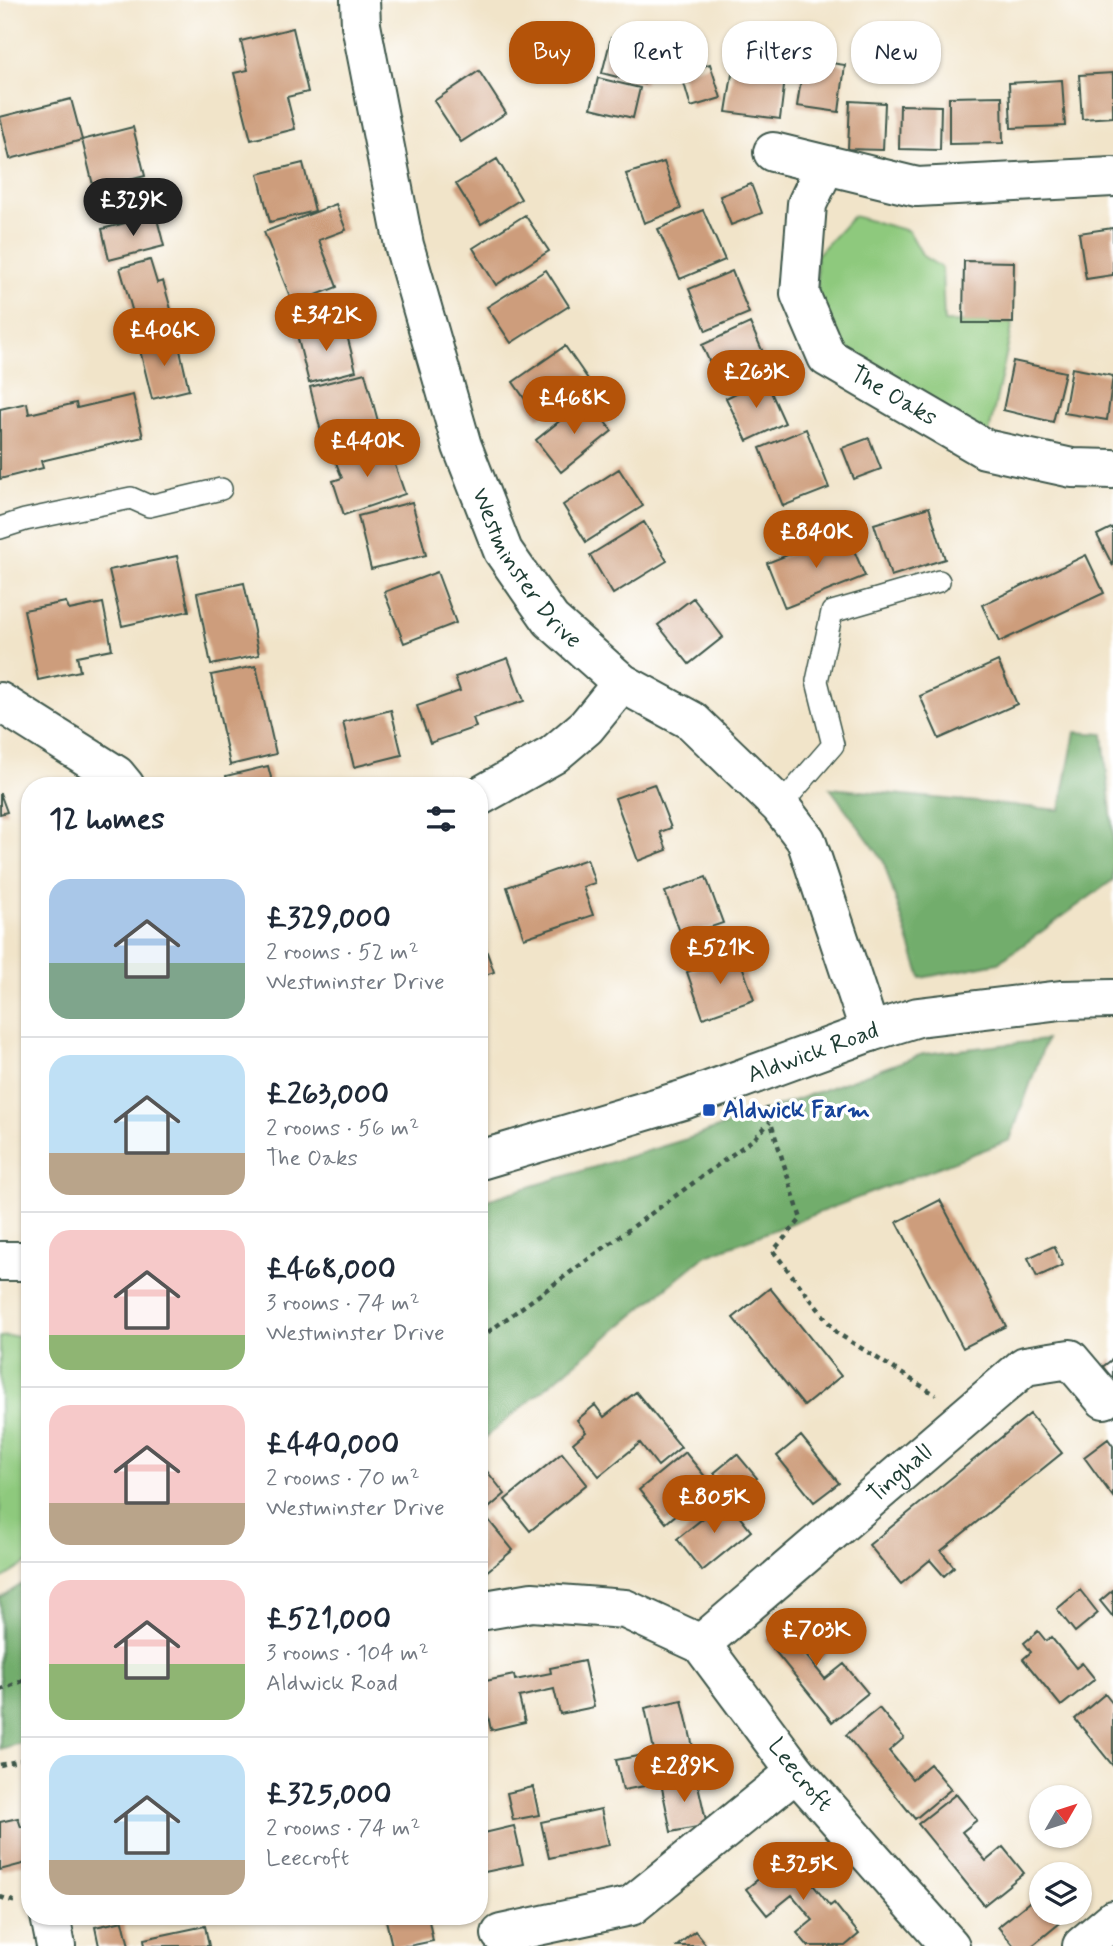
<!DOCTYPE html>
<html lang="en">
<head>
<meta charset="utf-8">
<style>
  body { margin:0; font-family:Mynerve,sans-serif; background:#f6f6f7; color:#1f2937; height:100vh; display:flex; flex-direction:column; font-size:26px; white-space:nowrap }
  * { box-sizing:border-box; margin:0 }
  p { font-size:23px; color:#747a83 }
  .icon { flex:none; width:38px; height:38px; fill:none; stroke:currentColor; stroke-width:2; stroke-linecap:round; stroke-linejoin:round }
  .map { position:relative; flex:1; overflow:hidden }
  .sheet { position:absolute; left:21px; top:777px; width:467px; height:1148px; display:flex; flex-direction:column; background:#fff; border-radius:28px; box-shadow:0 2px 5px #0004 }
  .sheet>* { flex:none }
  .banner { position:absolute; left:509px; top:21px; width:499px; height:63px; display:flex; gap:14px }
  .needle { width:46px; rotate:51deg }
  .fabs { position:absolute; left:1029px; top:1785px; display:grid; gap:14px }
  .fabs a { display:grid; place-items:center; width:63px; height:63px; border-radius:50%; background:#fff; box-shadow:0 2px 5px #0004; font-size:35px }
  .price { position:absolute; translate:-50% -60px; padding:0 16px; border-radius:24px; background:#b45309; color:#fff; font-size:23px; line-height:46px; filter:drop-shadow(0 2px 4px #0008) }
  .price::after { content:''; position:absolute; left:50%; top:42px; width:21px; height:16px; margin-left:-10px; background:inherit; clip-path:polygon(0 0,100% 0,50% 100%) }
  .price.current { background:#222; color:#fff }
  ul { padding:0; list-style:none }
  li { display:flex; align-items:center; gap:21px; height:175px; padding:0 28px }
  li+li { border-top:2px solid #e0e1e3 }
  li span { display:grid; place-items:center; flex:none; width:196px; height:140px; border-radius:21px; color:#555 }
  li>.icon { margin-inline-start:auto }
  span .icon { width:84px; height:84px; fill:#fffc; stroke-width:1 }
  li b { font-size:30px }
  h2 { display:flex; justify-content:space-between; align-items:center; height:84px; padding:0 28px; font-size:30px }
  .pill { padding:0 24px; border-radius:28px; background:#fff; box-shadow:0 2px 5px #0004; font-size:24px; line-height:63px }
  .pill.current { background:#b45309; color:#fff }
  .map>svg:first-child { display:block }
  .green { fill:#8ec97d; stroke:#568358; stroke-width:2 }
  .forest { fill:#72ad6c; stroke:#487550; stroke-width:2 }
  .building { fill:#cd9d7b }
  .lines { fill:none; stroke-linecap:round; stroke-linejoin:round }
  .service-casing { stroke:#3e564a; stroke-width:24 }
  .minor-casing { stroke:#3e564a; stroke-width:42 }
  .tertiary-casing { stroke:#3e564a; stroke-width:42 }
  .path { stroke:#3e564a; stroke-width:4.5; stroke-dasharray:5 5; stroke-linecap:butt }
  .service { stroke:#fff; stroke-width:21 }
  .minor { stroke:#fff; stroke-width:38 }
  .tertiary { stroke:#fff; stroke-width:38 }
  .transit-dot { fill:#1a4fb4; stroke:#fff; stroke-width:2.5 }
  .labels { text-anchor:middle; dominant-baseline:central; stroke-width:7; stroke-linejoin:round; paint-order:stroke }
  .street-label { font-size:24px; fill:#1f3d34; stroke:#fff }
  .transit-label { font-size:24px; font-weight:bold; fill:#164399; stroke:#fff; text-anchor:start }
</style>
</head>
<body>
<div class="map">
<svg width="1113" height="1946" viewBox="0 0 1113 1946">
  <rect width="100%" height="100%" fill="#fff"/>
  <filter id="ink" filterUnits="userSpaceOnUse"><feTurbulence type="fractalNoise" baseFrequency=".0143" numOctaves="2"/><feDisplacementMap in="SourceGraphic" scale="14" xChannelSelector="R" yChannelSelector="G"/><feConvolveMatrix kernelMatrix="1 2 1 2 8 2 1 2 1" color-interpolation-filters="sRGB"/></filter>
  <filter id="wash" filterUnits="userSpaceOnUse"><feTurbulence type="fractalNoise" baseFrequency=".00686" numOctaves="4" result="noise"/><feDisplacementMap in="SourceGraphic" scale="28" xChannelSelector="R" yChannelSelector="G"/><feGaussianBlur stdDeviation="1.57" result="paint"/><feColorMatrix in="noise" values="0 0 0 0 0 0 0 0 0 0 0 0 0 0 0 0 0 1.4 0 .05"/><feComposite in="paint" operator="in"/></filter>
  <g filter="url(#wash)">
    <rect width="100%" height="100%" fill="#f1e4c9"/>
    <path class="green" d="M853 216 909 231 923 256 942 268 944 322 1013 323 988 437 839 349 818 300 816 256Z
      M30 1335V1561L0 1580V1337Z"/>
    <path class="forest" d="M1075 732 1103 734 1113 833V880L998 963 921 978 883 860 830 788 1060 810Z
      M1046 1040 1010 1140 705 1256 480 1442V1202L690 1138 923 1054Z
      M30 1579V1740L0 1749V1598Z"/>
    <g id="blocks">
      <path class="building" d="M293 28 308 92 287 97 295 129 251 140 234 73 248 70 241 41Z
        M611 38 653 49 644 84 602 73Z
        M804 59 845 65 839 112 797 106Z
        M734 62 786 70 780 119 726 112Z
        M710 64 721 98 691 107 681 73Z
        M479 71 506 113 461 142 434 101Z
        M1113 73V117L1082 119 1079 75Z
        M598 78 640 88 633 118 591 108Z
        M1062 80 1065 126 1011 128 1009 83Z
        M1002 96 1003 143 949 144V97Z
        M71 99 82 140 10 159 0 117Z
        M850 101 885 103 883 150 848 149Z
        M900 105 941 106 940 150 899 149Z
        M133 127 145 176 94 189 82 140Z
        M497 159 521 199 481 224 456 184Z
        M664 162 681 209 644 223 626 174Z
        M303 163 315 211 270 222 258 174Z
        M751 184 762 213 731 225 720 196Z
        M336 204 346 230 319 240 337 287 293 304 264 232Z
        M703 210 725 260 680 279 658 229Z
        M156 215 164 246 109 260 102 229Z
        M525 215 549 251 496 285 473 248Z
        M1113 228V275L1086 279 1079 233Z
        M150 260 157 283 163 281 176 327 140 337 120 268Z
        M964 261 1014 262 1013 323H963Z
        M546 270 569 306 511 343 487 307Z
        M732 271 749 313 706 331 689 289Z
        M344 323 356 371 309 383 297 335Z
        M750 323 769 366 721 388 702 345Z
        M177 337 189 390 152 399 139 346Z
        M565 346 590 382 538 418 513 382Z
        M1013 361 1065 372 1053 422 1003 410Z
        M1072 368 1113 376 1107 420 1064 413Z
        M365 373 379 425 323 440 310 387Z
        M765 379 785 423 747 441 726 398Z
        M133 395 143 437 41 461 43 468 0 479V409L27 403 29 414 76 403 77 408Z
        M587 399 612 431 561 472 536 440Z
        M806 429 829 488 783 506 760 448Z
        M869 438 881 469 854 479 842 448Z
        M387 442 405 494 344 515 333 481 342 478 335 460Z
        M619 469 643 506 586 542 563 505Z
        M412 502 426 555 371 569 358 516Z
        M929 507 945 559 891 576 874 524Z
        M644 522 667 561 613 594 590 555Z
        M1113 527V566L1097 535Z
        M846 532 865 576 785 608 767 563Z
        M1086 555 1104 593 999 642 982 605Z
        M177 556 189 611 122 626 109 570Z
        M437 572 456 623 404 643 384 592Z
        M244 583 259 655 211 665 197 593Z
        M693 598 723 637 689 664 658 625Z
        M66 602 69 610 103 603 112 649 77 656 80 671 38 680 24 610Z
        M508 658 524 701 473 718 476 727 430 743 417 706 460 691 455 677Z
        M998 661 1017 704 939 739 920 696Z
        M256 666 276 754 230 765 211 675Z
        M391 710 402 755 354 767 343 722Z
        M268 766 273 785 228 786 226 776Z
        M654 784 671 828 660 832 667 850 638 861 615 798Z
        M0 793 7 812 0 814Z
        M587 859 595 883 583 887 593 915 524 938 507 887Z
        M706 877 723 923 682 937 665 892Z
        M480 933 494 972 480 977Z
        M738 954 754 1000 703 1018 687 972Z
        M940 1200 1006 1326 963 1348 897 1222Z
        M1054 1246 1063 1265 1037 1277 1028 1258Z
        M770 1288 841 1376 804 1406 733 1318Z
        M1113 1359V1384L1101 1368Z
        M636 1392 681 1447 658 1466 640 1443 599 1476 573 1443 586 1432 577 1420 595 1405 604 1417Z
        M1030 1414 1062 1453 941 1551 954 1567 944 1576 930 1560 901 1584 869 1545Z
        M801 1436 839 1483 814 1502 777 1456Z
        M1108 1439 1113 1446V1497L1084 1457Z
        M685 1452 712 1485 666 1523 639 1490Z
        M562 1453 587 1484 530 1531 505 1500Z
        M737 1454 757 1478 734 1497 714 1473Z
        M486 1470 505 1494 483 1513 480 1509V1475Z
        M726 1500 751 1531 702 1571 677 1539Z
        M486 1517 513 1550 480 1577V1522Z
        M1080 1590 1098 1613 1075 1632 1057 1609Z
        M1113 1590V1617L1100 1601Z
        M801 1612 829 1652 819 1660 810 1648 804 1653 825 1679 844 1664 868 1693 832 1722 766 1640Z
        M1038 1631 1046 1641 1051 1637 1076 1668 1082 1663 1095 1679 1061 1706 1023 1659 1031 1652 1024 1643Z
        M584 1661 594 1707 560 1714 554 1689 519 1697 525 1722 491 1730 481 1682 514 1675 515 1680 551 1673 550 1668Z
        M1105 1694 1113 1704V1766L1075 1719Z
        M682 1700 693 1747 655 1755 645 1708Z
        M879 1708 904 1738 889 1751 912 1779 930 1764 951 1789 915 1819 846 1735Z
        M643 1755 650 1785 623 1790 616 1760Z
        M696 1776 707 1825 671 1832 661 1783Z
        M533 1787 539 1815 513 1820 507 1793Z
        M956 1794 977 1820 962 1832 986 1861 1003 1847 1024 1873 984 1905 918 1824Z
        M601 1809 609 1845 549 1858 541 1822Z
        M18 1818 21 1827 30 1825V1848L27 1849 30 1862 0 1870V1822Z
        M514 1826 523 1864 480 1873V1834Z
        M795 1850 816 1876 810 1881 830 1906 834 1903 859 1934 845 1946H808L797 1933 813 1920 792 1895 767 1915 746 1889Z
        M1038 1895 1041 1899V1913H1052L1060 1923 1032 1946H1014L998 1927Z
        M385 1916H428L433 1941 409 1946H392Z
        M123 1921 129 1946H99L95 1927Z
        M205 1926 209 1946H145L144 1939Z
        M695 1931 707 1946H677Z"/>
    </g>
  </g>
  <g filter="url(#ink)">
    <use href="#blocks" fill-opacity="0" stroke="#3e564a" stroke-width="2"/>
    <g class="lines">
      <defs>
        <path id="service" d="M0 528 25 520 131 498 149 506 221 489
          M780 806 833 745 817 681 832 612 939 581"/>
        <g id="minor">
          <path id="s1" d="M360 0 361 25 404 245 462 446 503 551 551 620 622 683 692 721 780 806 806 840 870 1032"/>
          <path d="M773 152 917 187 1113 177"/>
          <path id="s2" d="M825 166 807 204 800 294 827 357 985 449 1072 468 1113 469"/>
          <path d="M0 702 116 775 125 786"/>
          <path d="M480 796 553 755 586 727 622 683"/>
          <path id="s3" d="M480 1611 532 1602 625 1609 701 1644 796 1772 950 1946"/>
          <path id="s4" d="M701 1644 1025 1366 1070 1359 1104 1399"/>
          <path d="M50 1916 56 1946"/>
          <path d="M501 1934 631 1906 796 1772"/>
          <path d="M1082 1946 1113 1920"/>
        </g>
        <g id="tertiary">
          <path id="s5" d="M480 1160 686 1099 870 1032 918 1017 1061 1000 1113 999"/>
          <path d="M0 1261H30"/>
        </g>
      </defs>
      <use href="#service" class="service-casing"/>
      <use href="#minor" class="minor-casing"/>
      <use href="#tertiary" class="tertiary-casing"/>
      <path class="path" d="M766 1107 801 1219 773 1251 837 1333 936 1395
        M480 1338 755 1138 770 1122
        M0 1690 30 1678
        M0 1765 30 1758
        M0 1897 16 1902"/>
      <use href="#service" class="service"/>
      <use href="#minor" class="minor"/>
      <use href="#tertiary" class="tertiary"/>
    </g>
  </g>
  <rect class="transit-dot" x="702" y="1103" width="14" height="14" rx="3.5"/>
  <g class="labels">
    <g class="street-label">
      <text stroke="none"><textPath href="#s2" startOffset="278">The Oaks</textPath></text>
      <text stroke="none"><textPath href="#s1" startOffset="598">Westminster Drive</textPath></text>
      <text stroke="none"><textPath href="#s5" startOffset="350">Aldwick Road</textPath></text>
      <text stroke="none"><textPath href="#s4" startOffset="262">Tinghall</textPath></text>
      <text stroke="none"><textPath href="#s3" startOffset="394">Leecroft</textPath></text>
    </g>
    <g class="transit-label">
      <text x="723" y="1110">Aldwick Farm</text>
    </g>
  </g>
</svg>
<div class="fabs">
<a><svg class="needle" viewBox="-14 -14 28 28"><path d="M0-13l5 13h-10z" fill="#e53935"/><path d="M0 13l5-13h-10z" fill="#747a83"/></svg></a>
<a><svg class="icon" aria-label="layers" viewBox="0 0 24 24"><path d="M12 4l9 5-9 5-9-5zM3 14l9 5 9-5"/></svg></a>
</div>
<b class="price current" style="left:133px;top:238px">£329K</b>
<b class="price" style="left:326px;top:353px">£342K</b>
<b class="price" style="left:164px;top:368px">£406K</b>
<b class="price" style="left:756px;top:410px">£263K</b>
<b class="price" style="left:574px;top:436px">£468K</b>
<b class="price" style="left:367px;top:479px">£440K</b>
<b class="price" style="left:816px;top:570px">£840K</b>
<b class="price" style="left:720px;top:986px">£521K</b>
<b class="price" style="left:714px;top:1535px">£805K</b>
<b class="price" style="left:816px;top:1668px">£703K</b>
<b class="price" style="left:684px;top:1804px">£289K</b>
<b class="price" style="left:803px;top:1902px">£325K</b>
<div class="banner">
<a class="pill current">Buy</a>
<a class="pill">Rent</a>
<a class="pill">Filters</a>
<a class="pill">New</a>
</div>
<section class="sheet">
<h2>12 homes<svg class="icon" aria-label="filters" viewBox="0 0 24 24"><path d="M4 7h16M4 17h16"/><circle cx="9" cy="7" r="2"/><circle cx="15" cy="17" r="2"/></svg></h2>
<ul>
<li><span style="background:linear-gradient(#a9c7e8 60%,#7fa58c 0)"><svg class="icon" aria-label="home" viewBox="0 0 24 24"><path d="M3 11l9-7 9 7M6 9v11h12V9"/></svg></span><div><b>£329,000</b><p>2 rooms · 52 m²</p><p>Westminster Drive</p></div></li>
<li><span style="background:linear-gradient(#bfe0f5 70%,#b9a48a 0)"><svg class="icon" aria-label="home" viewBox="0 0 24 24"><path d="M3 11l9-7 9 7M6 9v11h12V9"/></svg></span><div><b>£263,000</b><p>2 rooms · 56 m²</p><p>The Oaks</p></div></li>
<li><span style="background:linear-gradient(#f6c9c9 75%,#8fb573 0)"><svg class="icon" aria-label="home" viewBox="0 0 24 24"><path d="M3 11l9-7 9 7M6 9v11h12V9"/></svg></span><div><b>£468,000</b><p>3 rooms · 74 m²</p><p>Westminster Drive</p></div></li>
<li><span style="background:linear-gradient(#f6c9c9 70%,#b9a48a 0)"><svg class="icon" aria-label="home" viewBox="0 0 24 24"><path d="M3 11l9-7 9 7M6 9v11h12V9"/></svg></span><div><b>£440,000</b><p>2 rooms · 70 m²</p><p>Westminster Drive</p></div></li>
<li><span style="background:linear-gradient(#f6c9c9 60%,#8fb573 0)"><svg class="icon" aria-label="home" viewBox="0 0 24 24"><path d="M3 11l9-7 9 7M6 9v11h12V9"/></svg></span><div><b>£521,000</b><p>3 rooms · 104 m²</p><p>Aldwick Road</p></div></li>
<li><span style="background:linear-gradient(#bfe0f5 75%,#b9a48a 0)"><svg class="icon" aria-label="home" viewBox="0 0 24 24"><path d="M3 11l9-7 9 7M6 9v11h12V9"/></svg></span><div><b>£325,000</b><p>2 rooms · 74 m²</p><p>Leecroft</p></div></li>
</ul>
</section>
</div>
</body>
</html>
